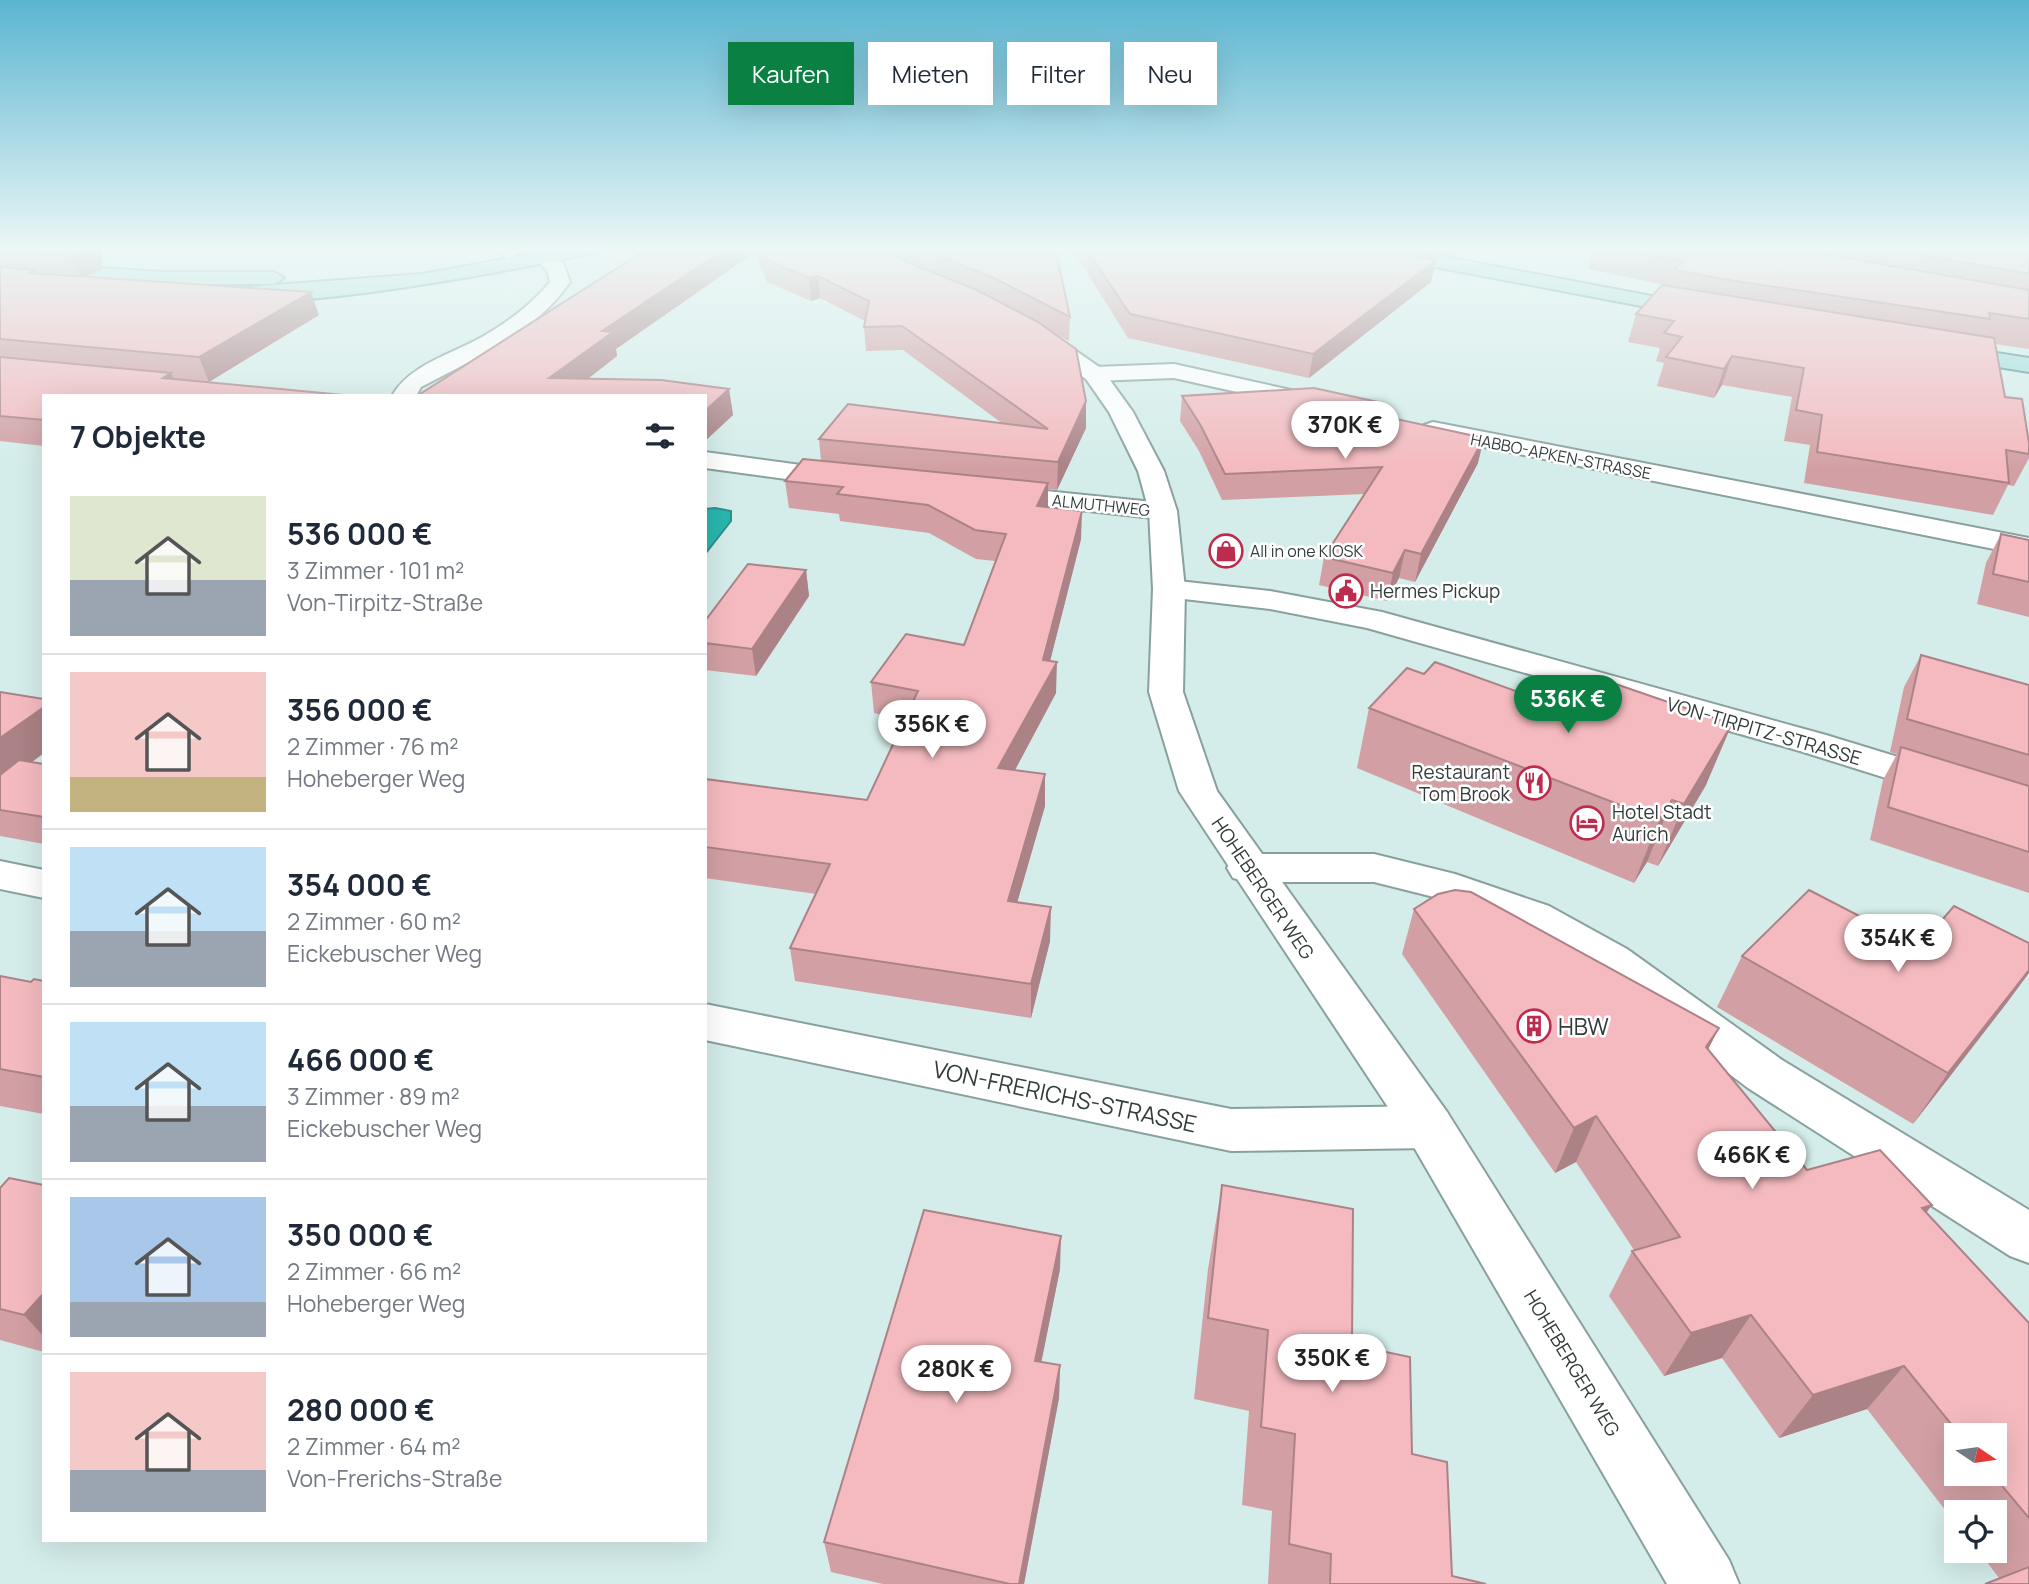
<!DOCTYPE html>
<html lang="de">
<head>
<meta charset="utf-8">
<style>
  body { margin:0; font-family:Manrope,sans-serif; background:#f2f2f3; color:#1f2937; height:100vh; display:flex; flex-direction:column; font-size:26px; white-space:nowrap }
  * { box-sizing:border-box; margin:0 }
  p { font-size:23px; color:#747a83 }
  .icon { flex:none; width:38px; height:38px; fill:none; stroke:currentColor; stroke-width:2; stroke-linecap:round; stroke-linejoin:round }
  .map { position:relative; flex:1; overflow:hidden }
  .drawer { position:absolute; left:42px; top:394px; width:665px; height:1148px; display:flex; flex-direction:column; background:#fff; border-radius:0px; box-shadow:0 7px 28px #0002 }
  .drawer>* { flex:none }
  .guide { position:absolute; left:728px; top:42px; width:665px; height:63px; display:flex; gap:14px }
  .needle { width:46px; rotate:103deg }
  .tools { position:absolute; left:1944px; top:1423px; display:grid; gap:14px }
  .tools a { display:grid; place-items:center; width:63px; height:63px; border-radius:0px; background:#fff; box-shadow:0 7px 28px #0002; font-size:35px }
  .price { position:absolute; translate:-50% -60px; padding:0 16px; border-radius:24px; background:#fff; color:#222; font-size:23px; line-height:46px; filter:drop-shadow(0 2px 4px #0008) }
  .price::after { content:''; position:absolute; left:50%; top:42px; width:21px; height:16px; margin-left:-10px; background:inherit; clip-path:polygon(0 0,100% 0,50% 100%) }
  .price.on { background:#0b8043; color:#fff }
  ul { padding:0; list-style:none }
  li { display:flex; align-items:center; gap:21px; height:175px; padding:0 28px }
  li+li { border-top:2px solid #e0e1e3 }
  li span { display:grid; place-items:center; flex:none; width:196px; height:140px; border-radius:0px; color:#555 }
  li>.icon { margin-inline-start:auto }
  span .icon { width:84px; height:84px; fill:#fffc; stroke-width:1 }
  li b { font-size:30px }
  h2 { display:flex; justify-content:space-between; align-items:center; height:84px; padding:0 28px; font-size:30px }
  .chip { padding:0 24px; border-radius:0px; background:#fff; box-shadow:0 7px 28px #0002; font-size:24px; line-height:63px }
  .chip.on { background:#0b8043; color:#fff }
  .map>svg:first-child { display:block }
  .water { fill:#29b6ae; stroke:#2c918c; stroke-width:2 }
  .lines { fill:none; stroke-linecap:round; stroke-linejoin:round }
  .minor-casing { stroke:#88a09e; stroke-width:4 }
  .tertiary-casing { stroke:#88a09e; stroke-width:4 }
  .primary-casing { stroke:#549691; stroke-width:4 }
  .minor { fill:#fff; fill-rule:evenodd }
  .tertiary { fill:#fff; fill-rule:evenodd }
  .primary { fill:#a4ddd9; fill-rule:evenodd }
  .wall { fill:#d2a0a4; fill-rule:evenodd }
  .shaded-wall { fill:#ab8286 }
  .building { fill:#f4babf; stroke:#ab8286; stroke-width:2 }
  .labels { text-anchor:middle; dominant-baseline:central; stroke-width:5; stroke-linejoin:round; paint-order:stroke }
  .far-street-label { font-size:16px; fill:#323c3b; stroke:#fff }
  .far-poi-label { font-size:16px; fill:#323c3b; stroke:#fff; text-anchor:start }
  .poi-label { font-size:19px; fill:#323c3b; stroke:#fff; text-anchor:start }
  .street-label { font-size:19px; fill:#323c3b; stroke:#fff }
  .near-poi-label { font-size:23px; fill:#323c3b; stroke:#fff; text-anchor:start }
  .near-street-label { font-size:23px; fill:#323c3b; stroke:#fff }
</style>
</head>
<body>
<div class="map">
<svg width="2029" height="1584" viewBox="0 0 2029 1584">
  <rect width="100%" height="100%" fill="#d4edea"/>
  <path class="water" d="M715 508 731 511V521L705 554V509Z"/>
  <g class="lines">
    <defs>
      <path id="minor" d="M504 247H526L508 259 499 253Z
        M544 253 563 263 570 282C534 334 475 358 421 387L416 396H392C409 365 452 354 482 337 508 322 531 305 550 282L547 270 534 259Z
        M1174 364 1322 397 1325 402 1322 407 1313 409 1174 378 1094 381 1086 379 1082 374 1086 369 1094 367Z
        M1433 422 2029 538V556L1424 435 1420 430 1424 425Z
        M705 452 845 471 855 473 859 479 855 485 845 487 705 468Z
        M996 486 1163 503 1173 505 1177 511 1173 517 1163 519 986 500 982 494 986 488Z
        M1169 580 1270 591 1382 612 1826 735 2029 797V823L1800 751 1367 628 1270 609 1158 596 1153 589 1158 582Z
        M1248 854H1374L1455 874 1549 906 1627 949 1782 1060 2029 1210V1263L2010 1256 1748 1088 1595 973 1519 928 1430 896 1374 882H1248L1233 878 1227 868 1233 858Z
        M0 861 44 870V898L0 889Z
        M705 1004 1231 1109 1429 1106 1447 1112 1454 1127 1447 1142 1429 1148 1231 1151 705 1040Z"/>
      <path id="tertiary" d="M1035 326 1043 328 1102 369 1133 412 1164 471 1177 511 1185 589 1183 692 1217 791 1447 1112 1729 1560 1739 1584H1667L1411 1142 1179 791 1149 692 1153 589 1149 511 1138 471 1109 412 1086 379 1027 338 1024 333 1027 328Z"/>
      <path id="primary" d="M570 247H603L601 251C557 262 257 321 237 293L247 287 422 274Z
        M1353 247H1393L1699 305 1710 311 1699 317 1362 253Z
        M0 261 161 272H274L284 278 274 284H161L0 273Z
        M1945 345 2029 358V372L1937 357 1934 352Z"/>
    </defs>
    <use href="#minor" class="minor-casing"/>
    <use href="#tertiary" class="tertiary-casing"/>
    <use href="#primary" class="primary-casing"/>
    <use href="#minor" class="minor"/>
    <use href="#tertiary" class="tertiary"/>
    <use href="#primary" class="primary"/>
  </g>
  <path class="wall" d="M0 247H103L101 270 85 277 319 315 209 382 44 396V446L0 441Z
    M650 247H1055L1070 317 1069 341 1050 331 1086 428 1057 490 1048 489V508L1081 539 1050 661 1056 693 1015 770 1045 806 1017 903 1050 941 1031 1018 795 981 790 948 816 894 705 878V779L867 800 905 719 874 713 871 682 964 645 995 561 976 559 929 533 840 521 839 514 789 508 785 481 821 461 819 439 1003 424 903 350 866 351 864 327 865 321 820 298 811 301 767 282 755 252 616 349 617 356 587 379 729 389 733 415 705 441V396H417Z
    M1071 247H1464L1451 256 1434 252 1433 259 1436 260 1431 282 1309 378 1128 338Z
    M1594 247H2029V349L1995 344 2005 397 2029 443V458L2014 486 2008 485 1993 515 1804 483 1810 445 1784 441 1792 397 1722 385 1714 398 1657 386 1664 363 1656 361 1660 348 1628 342 1636 314 1670 286 1588 269Z
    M1182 396 1383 403 1381 415 1478 463 1415 582 1399 578 1387 601 1319 585 1324 557 1365 494 1222 500 1199 451 1180 421Z
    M2001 534 2029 540V617L1977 604 1986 563Z
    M806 570 809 596 756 676 705 670V621Z
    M1921 655 2029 685V893L1870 840 1883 780 1897 754 1890 752 1904 687Z
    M0 692 32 762 44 764V844L0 836Z
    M1369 708 1706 785 1658 866 1647 862 1634 883 1357 768Z
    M1414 909 1719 1028 1708 1049 1807 1170 1932 1205 1926 1212 2029 1323V1584L1999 1578 1978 1550H1995V1512H1956V1524L1867 1409 1779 1438 1722 1358 1664 1376 1609 1296 1632 1251 1634 1250 1576 1162 1555 1173 1402 954ZM1956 1435H1995V1474H1956Z
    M1742 956 2009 1000 1913 1124 1717 1007Z
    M0 976 31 982 44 981V1114L0 1106Z
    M44 1185V1352L0 1340V1188Z
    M1222 1185 1352 1345 1412 1454 1452 1576 1486 1584H1268L1272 1511 1242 1505 1249 1411 1194 1399 1208 1269Z
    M1060 1269 1041 1362 1060 1365 1059 1398 1024 1584H883L831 1572 824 1542Z"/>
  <path class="shaded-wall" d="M92 247H103L101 270 81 278 71 256Z
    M728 247H755V252L616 349 617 356 566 396 549 378 602 331Z
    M1435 247 1432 263 1436 260 1431 282 1309 378 1313 354 1419 257Z
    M1453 247H1464L1451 256Z
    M818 276 820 298 811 301 809 278Z
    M311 292 319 315 209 382 199 357Z
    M1732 356 1722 385 1714 398 1724 369Z
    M171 373 180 396 163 378Z
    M729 389 733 415 705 441V411Z
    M1086 401V428L1057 490 1058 462Z
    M1383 403 1379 428 1373 414Z
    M1484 438 1478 463 1415 582 1421 554Z
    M1048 483V510L1037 506Z
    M1082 511 1081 539 1044 685 1057 662 1056 693 999 800 998 768 1043 660Z
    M1405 550 1399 578 1387 601 1393 573Z
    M806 570 809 596 756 676 752 649Z
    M44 707V753L0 786V738Z
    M1732 724 1706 785 1658 866 1684 804Z
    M1045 774V806L1008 934V901Z
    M1672 800 1647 862 1634 883 1659 820Z
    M1051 907 1050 941 1031 1018V984Z
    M2029 970V973L2009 1000 1913 1124 1948 1073Z
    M1719 1028 1696 1073 1706 1047Z
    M1596 1116 1576 1162 1555 1173 1574 1128Z
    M1932 1205 1898 1250 1922 1208Z
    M1061 1236 1060 1269 1035 1394V1361Z
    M44 1293V1337L24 1315Z
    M1751 1315 1722 1358 1664 1376 1691 1333Z
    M1060 1365 1059 1398 1024 1584H1019Z
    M1904 1366 1867 1409 1779 1438 1813 1395Z"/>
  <path class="building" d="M0 247H92L71 256 0 250Z
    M650 247H728L602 331 613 332 549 378 661 380 729 389 705 411V396H417Z
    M759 247H880L902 260 977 290 1038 322 1076 349 1086 401 1058 462 819 439 848 404 1048 429 902 326 864 327 869 301 818 276 809 278 764 259Z
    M917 247H1055L1070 317 994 278Z
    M1085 247H1435L1419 257 1436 260 1313 354 1130 314Z
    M1610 247H1784L2029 290V319L1989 313 1990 319 1722 279 1675 270 1683 261Z
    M1878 247H2029V274Z
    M0 267 36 270 29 273 311 292 199 357 0 339Z
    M1662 285 1994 338 2005 397 2022 399 2029 443V454L2006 450 2009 483 1817 452 1822 415 1796 410 1804 368 1732 356 1724 369 1666 357 1682 337 1664 333 1674 321 1636 314Z
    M0 357 171 373 163 378 354 396H44V420L0 416Z
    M1314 388 1383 403 1373 414 1484 438 1421 554 1405 550 1393 573 1324 557 1382 467 1225 474 1201 426 1182 396Z
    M803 459 1048 483 1037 506 1082 511 1043 660 1057 662 998 768 1045 774 1008 901 1051 907 1031 984 790 948 830 864 705 847V779L867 800 918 691 871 682 906 634 964 645 1006 534 975 530 928 505 837 494 843 487 785 481Z
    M2001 534 2029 540V582L1993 574Z
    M748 564 806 570 752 649 705 643V621Z
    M1921 655 2029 685V755L1907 719Z
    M1435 662 1582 715 1607 681 1732 724 1684 804 1672 800 1659 820 1369 708 1407 668 1424 674Z
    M0 692 44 699V707L0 738Z
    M1901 747 2029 786V852L1888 807Z
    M19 760 44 764V817L0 810V775Z
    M1455 890 1471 892 1719 1028 1706 1047 1807 1170 1880 1150 1932 1205 1922 1208 2029 1323V1518L1992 1474H1995V1435H1960L1904 1366 1813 1395 1751 1315 1691 1333 1632 1251 1680 1237 1596 1116 1574 1128 1414 909 1438 894Z
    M1809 890 1919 947 1954 906 2029 943V970L1948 1073 1742 956Z
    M0 976 31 982 34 979 44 981V1077L0 1069Z
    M9 1178 44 1185V1293L24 1315 0 1309V1188Z
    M1222 1185 1353 1209 1352 1345 1410 1357 1412 1454 1447 1462 1452 1576 1486 1584H1330L1331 1554 1289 1544 1295 1434 1261 1427 1268 1330 1208 1318Z
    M924 1210 1061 1236 1035 1361 1060 1365 1019 1584H1010L824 1542Z
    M2029 1567V1584H1985Z"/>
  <linearGradient id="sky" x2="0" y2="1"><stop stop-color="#5bb5d1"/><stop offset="0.53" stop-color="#ecf7f6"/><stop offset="1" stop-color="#ecf7f6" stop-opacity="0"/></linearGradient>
  <rect width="2029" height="469" fill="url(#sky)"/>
  <defs>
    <symbol id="shop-ring" viewBox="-11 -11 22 22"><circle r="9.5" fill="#fff" stroke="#bd2c4e" stroke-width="1.5"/><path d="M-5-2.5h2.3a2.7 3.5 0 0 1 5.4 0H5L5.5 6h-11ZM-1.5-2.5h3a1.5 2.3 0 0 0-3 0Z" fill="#bd2c4e"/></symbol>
    <symbol id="civic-ring" viewBox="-11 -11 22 22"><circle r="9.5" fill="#fff" stroke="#bd2c4e" stroke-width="1.5"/><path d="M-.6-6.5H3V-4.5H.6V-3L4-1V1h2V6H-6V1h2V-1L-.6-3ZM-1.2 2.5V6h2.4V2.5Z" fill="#bd2c4e"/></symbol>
    <symbol id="restaurant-ring" viewBox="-11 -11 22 22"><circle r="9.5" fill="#fff" stroke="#bd2c4e" stroke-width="1.5"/><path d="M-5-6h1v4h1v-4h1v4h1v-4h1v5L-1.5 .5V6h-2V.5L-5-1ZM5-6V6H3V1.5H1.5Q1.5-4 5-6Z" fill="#bd2c4e"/></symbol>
    <symbol id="hotel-ring" viewBox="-11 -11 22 22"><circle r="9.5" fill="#fff" stroke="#bd2c4e" stroke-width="1.5"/><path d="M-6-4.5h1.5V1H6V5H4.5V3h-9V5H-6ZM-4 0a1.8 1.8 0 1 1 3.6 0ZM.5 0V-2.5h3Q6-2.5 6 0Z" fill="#bd2c4e"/></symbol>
    <symbol id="building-ring" viewBox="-11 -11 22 22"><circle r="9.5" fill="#fff" stroke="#bd2c4e" stroke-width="1.5"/><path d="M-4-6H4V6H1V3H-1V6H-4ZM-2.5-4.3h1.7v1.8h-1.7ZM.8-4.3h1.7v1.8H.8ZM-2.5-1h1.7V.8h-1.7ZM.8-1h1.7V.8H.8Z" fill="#bd2c4e"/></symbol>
  </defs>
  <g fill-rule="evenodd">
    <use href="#shop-ring" x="1207" y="532" width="38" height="38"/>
    <use href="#civic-ring" x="1327" y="572" width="38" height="38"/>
    <use href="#restaurant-ring" x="1515" y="764" width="38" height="38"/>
    <use href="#hotel-ring" x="1568" y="804" width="38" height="38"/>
    <use href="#building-ring" x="1515" y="1007" width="38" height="38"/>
  </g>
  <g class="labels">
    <g class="far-street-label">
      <text transform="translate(1561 456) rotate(11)">HABBO-APKEN-STRASSE</text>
      <text transform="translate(1101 505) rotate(6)">ALMUTHWEG</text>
    </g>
    <g class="far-poi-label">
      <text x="1250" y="551">All in one KIOSK</text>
    </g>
    <g class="poi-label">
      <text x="1370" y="591">Hermes Pickup</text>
      <text x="1510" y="772" text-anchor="end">Restaurant<tspan x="1510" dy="22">Tom Brook</tspan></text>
      <text x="1612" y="812">Hotel Stadt<tspan x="1612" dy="22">Aurich</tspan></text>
    </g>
    <g class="street-label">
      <text transform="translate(1764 731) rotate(16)">VON-TIRPITZ-STRASSE</text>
      <text transform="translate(1263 888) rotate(56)">HOHEBERGER WEG</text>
      <text transform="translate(1572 1363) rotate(59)">HOHEBERGER WEG</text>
    </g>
    <g class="near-poi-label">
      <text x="1558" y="1026">HBW</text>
    </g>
    <g class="near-street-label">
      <text transform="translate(1065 1096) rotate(12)">VON-FRERICHS-STRASSE</text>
    </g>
  </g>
</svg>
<div class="tools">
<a><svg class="needle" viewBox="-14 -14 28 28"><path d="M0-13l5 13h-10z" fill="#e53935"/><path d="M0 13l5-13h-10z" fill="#747a83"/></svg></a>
<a><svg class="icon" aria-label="locate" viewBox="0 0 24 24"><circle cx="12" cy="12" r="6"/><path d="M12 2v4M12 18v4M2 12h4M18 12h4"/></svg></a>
</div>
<b class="price" style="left:1345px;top:461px">370K €</b>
<b class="price on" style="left:1568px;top:735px">536K €</b>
<b class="price" style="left:932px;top:760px">356K €</b>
<b class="price" style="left:1898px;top:974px">354K €</b>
<b class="price" style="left:1752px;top:1191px">466K €</b>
<b class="price" style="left:1332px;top:1394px">350K €</b>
<b class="price" style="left:956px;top:1405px">280K €</b>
<div class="guide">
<a class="chip on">Kaufen</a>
<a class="chip">Mieten</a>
<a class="chip">Filter</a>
<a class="chip">Neu</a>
</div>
<section class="drawer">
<h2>7 Objekte<svg class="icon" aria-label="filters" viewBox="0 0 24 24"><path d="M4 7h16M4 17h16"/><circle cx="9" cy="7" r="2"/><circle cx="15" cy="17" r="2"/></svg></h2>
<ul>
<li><span style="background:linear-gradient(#dfe7d0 60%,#9aa5b1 0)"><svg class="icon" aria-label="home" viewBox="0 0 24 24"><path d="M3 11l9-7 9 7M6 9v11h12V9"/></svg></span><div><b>536 000 €</b><p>3 Zimmer · 101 m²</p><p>Von-Tirpitz-Straße</p></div></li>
<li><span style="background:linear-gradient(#f6c9c9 75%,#c2b280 0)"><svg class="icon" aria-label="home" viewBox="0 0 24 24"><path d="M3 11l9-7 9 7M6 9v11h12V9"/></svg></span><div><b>356 000 €</b><p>2 Zimmer · 76 m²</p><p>Hoheberger Weg</p></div></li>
<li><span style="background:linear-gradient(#bfe0f5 60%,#9aa5b1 0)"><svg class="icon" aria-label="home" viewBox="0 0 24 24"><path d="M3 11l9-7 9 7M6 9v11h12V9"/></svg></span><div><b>354 000 €</b><p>2 Zimmer · 60 m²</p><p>Eickebuscher Weg</p></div></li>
<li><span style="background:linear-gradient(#bfe0f5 60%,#9aa5b1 0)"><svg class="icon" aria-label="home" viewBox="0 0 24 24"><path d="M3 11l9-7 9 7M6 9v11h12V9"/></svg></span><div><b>466 000 €</b><p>3 Zimmer · 89 m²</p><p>Eickebuscher Weg</p></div></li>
<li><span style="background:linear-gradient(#a9c7e8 75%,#9aa5b1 0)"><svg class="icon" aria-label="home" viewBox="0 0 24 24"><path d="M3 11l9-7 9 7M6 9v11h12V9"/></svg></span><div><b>350 000 €</b><p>2 Zimmer · 66 m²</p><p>Hoheberger Weg</p></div></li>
<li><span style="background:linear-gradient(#f6c9c9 70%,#9aa5b1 0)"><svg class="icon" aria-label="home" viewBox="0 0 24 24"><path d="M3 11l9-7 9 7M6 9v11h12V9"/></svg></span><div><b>280 000 €</b><p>2 Zimmer · 64 m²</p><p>Von-Frerichs-Straße</p></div></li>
</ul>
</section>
</div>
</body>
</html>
